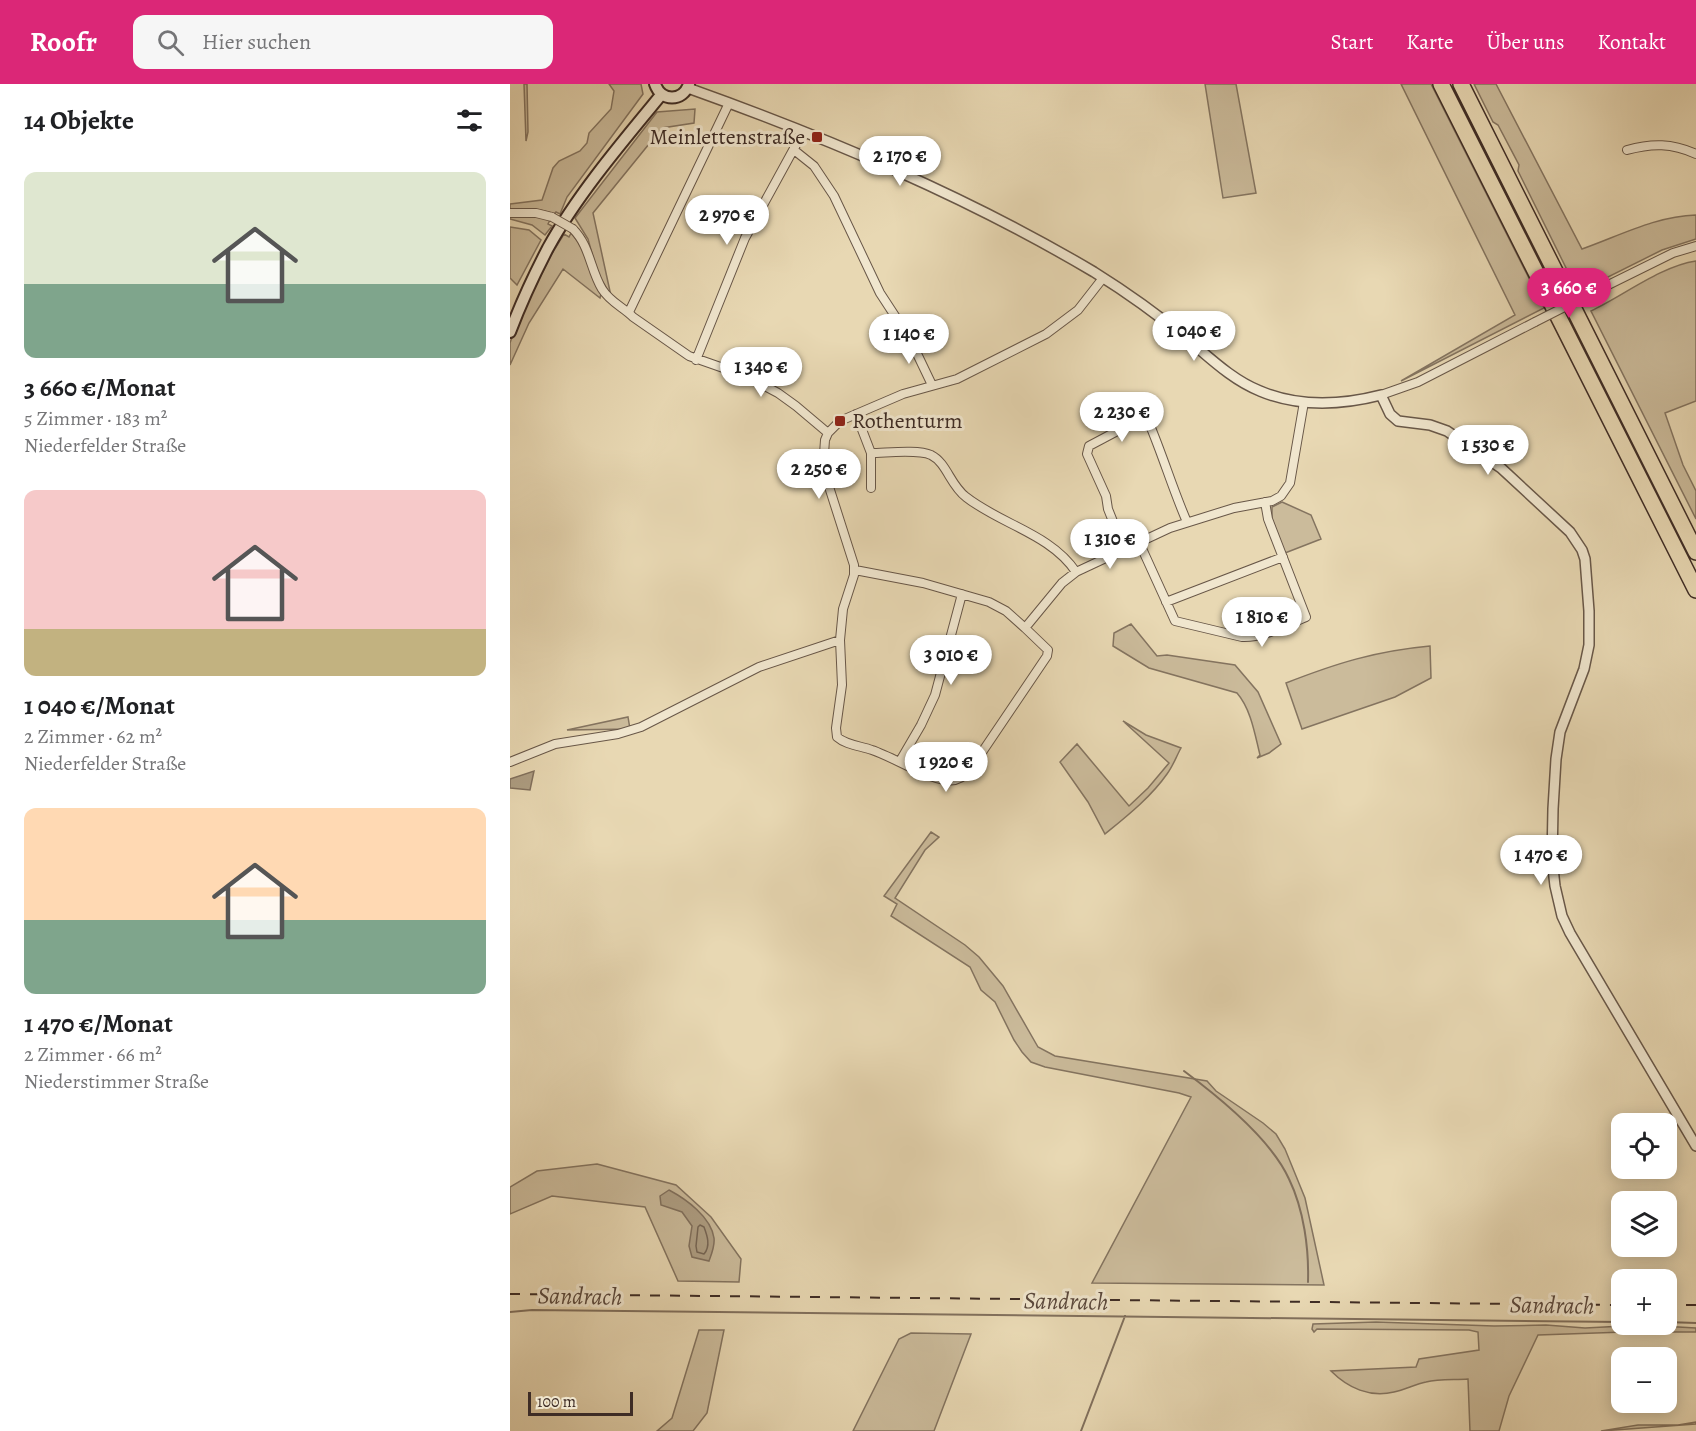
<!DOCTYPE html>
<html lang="de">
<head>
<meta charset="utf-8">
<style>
  body { margin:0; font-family:Alegreya,serif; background:#f6f6f6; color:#202124; height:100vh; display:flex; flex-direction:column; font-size:22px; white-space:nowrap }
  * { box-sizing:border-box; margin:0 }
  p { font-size:20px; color:#757577 }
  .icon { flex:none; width:33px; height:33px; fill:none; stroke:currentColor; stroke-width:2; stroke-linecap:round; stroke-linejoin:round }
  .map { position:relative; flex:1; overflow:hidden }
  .details { display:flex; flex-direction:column; background:#fff; width:510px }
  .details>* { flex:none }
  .controls { position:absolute; left:1101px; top:1029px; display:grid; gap:12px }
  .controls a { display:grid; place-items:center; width:66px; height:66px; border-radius:12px; background:#fff; box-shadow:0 3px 15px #0003; font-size:30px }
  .scale { position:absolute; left:18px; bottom:15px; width:105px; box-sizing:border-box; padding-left:6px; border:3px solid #3e2c25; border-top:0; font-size:16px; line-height:21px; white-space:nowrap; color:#3e2c25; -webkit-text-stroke:4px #f0e6ce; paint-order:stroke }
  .price { position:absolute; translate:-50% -51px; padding:0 14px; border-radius:21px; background:#fff; color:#222; font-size:20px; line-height:39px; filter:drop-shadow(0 2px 3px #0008) }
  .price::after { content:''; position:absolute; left:50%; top:36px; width:18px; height:14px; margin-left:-9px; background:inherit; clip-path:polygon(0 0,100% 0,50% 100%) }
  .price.on { background:#db2777; color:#fff }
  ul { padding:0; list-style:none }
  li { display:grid; align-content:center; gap:12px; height:318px; padding:0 24px }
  li span { display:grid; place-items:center; height:186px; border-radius:12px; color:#555 }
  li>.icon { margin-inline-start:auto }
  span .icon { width:108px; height:108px; fill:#fffc; stroke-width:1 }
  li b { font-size:26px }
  h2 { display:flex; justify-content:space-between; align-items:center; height:72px; padding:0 24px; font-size:26px }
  header { display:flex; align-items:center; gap:36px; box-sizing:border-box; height:84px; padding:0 30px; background:#db2777; color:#fff }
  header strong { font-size:28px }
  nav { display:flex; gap:33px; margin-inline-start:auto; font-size:21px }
  .search { width:420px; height:54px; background:#f6f6f6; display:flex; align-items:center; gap:15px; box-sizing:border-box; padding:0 21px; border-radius:12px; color:#757577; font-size:22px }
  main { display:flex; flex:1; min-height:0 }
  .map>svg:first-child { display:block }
  .green { fill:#cbbb9b; stroke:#847460; stroke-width:1.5 }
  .water { fill:#ae9e83; stroke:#81705d; stroke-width:1.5 }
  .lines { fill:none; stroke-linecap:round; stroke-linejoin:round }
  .shore { stroke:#766554; stroke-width:1.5 }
  .stream { stroke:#81705d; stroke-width:2 }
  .minor-casing { stroke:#685748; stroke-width:10 }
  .tertiary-casing { stroke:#685748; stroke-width:12 }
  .secondary-casing { stroke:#3e2c25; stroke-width:14 }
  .motorway-casing { stroke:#3e2c25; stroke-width:18 }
  .minor { stroke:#f0e6ce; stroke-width:8 }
  .tertiary { stroke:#f0e6ce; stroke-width:9 }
  .secondary { stroke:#f0e6ce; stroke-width:10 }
  .motorway { stroke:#e8d8b3; stroke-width:15 }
  .rail { stroke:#3e2c25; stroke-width:2; stroke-dasharray:10 10; stroke-linecap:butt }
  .minor-bridge-casing { stroke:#685748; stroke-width:10; stroke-linecap:butt }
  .minor-bridge { stroke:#f0e6ce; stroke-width:8 }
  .poi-dot { fill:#8f2418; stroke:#f0e6ce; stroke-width:2 }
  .labels { text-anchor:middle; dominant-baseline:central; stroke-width:6; stroke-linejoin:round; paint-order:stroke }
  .poi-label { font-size:22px; fill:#3e2c25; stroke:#f0e6ce; text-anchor:end }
  .water-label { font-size:24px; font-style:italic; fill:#5a483c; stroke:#f0e6ce }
</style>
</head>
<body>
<header>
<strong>Roofr</strong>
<div class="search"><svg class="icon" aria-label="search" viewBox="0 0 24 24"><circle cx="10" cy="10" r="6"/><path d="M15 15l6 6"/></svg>Hier suchen</div>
<nav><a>Start</a><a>Karte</a><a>Über uns</a><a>Kontakt</a></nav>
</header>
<main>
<section class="details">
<h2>14 Objekte<svg class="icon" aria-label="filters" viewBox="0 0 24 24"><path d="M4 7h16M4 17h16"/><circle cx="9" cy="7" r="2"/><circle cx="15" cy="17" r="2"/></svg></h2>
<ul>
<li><span style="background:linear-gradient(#dfe7d0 60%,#7fa58c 0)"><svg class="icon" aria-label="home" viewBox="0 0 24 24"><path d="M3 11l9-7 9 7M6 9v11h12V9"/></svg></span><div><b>3 660 €/Monat</b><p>5 Zimmer · 183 m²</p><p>Niederfelder Straße</p></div></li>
<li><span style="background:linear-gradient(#f6c9c9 75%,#c2b280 0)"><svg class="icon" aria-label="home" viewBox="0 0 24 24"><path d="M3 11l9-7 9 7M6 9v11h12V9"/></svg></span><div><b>1 040 €/Monat</b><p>2 Zimmer · 62 m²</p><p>Niederfelder Straße</p></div></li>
<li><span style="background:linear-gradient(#ffd9b3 60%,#7fa58c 0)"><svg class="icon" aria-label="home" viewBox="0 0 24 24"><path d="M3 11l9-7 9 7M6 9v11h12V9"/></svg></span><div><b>1 470 €/Monat</b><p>2 Zimmer · 66 m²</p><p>Niederstimmer Straße</p></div></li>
</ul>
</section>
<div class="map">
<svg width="1186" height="1347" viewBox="0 0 1186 1347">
  <rect width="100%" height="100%" fill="#e8d8b3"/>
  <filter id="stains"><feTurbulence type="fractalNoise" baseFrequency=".00333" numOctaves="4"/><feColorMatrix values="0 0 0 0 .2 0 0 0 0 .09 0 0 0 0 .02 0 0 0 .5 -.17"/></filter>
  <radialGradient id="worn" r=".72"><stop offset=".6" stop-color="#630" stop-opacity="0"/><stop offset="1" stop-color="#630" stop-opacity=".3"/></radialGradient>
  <path class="green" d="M14 0H17L18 48 16 57Z
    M99 0H131L133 10 57 113 50 130 46 128 44 130C30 124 15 124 0 126V120L32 116 43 84 49 77 70 67 77 59 79 49 101 25 104 7Z
    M695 0H726L746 109 713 114Z
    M891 0H921L1034 224 891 297 1005 231Z
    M964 0H986L1072 165C1109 152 1146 132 1186 131V155L1152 166 1068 208 1008 87 1009 81 988 41 983 38Z
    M185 25 184 39 152 44 83 129 101 212 87 188 78 155 65 134 147 28Z
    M4 132H25L40 136 38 140 42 142 35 151 22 141 0 135V133Z
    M0 143 19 146 31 156 7 201 0 194Z
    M61 149C79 168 78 188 91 210L90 214 53 185 19 239 0 281V259L5 244 41 171 54 150 59 153Z
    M1186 177V317L1155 329 1173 381 1186 407V435L1081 227C1113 212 1151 182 1186 177Z
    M772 418 801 431 811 455 775 469 762 435V423Z
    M621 540 647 572 657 571 725 581 748 608 771 660 759 669 747 674 750 671C745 651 741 625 727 609L639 584 603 562 604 549Z
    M920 562 921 594 885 613 792 645 776 599C827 579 866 567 920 562Z
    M118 633 120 645 57 646Z
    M613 637 636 651 671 664C666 673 663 682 657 690 641 713 617 732 595 750L578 718 550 678 567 660 619 722 638 704 659 679Z
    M421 748 429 753 415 766 385 814 455 861 469 873 493 902 528 963 545 972 697 997 706 1007 753 1039 766 1050 775 1065 795 1114 814 1201 582 1199 681 1013 669 1009 535 983 521 978 512 968 504 956 485 918 471 906 460 883 381 832 387 820 374 812Z
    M87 1080 166 1101 201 1133 231 1175 229 1198 168 1197 135 1123 42 1112 0 1130V1103L27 1087Z
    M866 1238 984 1242 1036 1241 1075 1244 1133 1241 1186 1244V1248H1115L1028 1251 999 1312 989 1347H960L958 1295C944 1296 929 1295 916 1298 905 1300 895 1306 884 1308 860 1314 838 1304 821 1287L906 1283 909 1275 969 1266 968 1248 959 1246 807 1245 804 1248 802 1245 803 1240Z
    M189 1246H214L197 1329 183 1347H147L162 1334Z
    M401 1249 461 1250 424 1347H343L389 1255Z
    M1186 1338V1340L1091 1347 1128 1341H1168Z"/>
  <path class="water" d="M24 687 20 706 0 704V695Z
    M159 1106C176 1115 201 1133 204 1154 205 1162 202 1169 199 1177L182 1173 179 1162 182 1142 172 1128 151 1121 150 1112Z"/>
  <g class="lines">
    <path class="shore" d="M190 1141 194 1143C197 1151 201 1162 194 1170L187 1168 186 1162 188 1143Z"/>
    <path class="stream" d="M674 987C709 1013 761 1055 779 1095 794 1126 799 1165 798 1198
      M0 1228 22 1226 1112 1238
      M1156 1238 1186 1239
      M571 1347 615 1232"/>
    <defs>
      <path id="minor" d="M284 66 304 82 324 112 370 209 400 255 422 301
        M1117 66C1142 59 1162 59 1186 70
        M0 129H26L42 133
        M63 145C80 162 80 185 92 205 100 218 113 223 123 233L179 272 236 292 268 309 286 322 318 349
        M1082 209 1163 169 1186 162
        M119 228 219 19
        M186 276 235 154 293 48
        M871 311 908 298 1025 238
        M346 330 361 369C376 369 408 365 421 371 437 379 440 401 456 413 490 440 541 450 566 488
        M361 369V404
        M629 458 665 537 732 553C754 554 776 541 796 533L758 435 755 418
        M614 465 598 425 596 412 577 370 579 362 628 336 639 339C653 372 663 406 677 438
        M345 486 413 499 479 518 496 527 515 544 552 499 566 488 660 444 724 424 762 417 771 412 780 399 794 318
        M656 518 773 473
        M330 556 332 601 326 644 327 653C336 661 351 662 362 666 383 673 416 694 436 696 446 698 454 693 460 686L537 572 538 566 515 544
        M390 677 411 641 425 611 452 510
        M0 678 45 660 108 650 131 643 249 583 330 556 333 525 344 491V481L313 384 315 356 318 349 330 337 393 310 447 295 536 250 568 226 593 194"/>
      <path id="tertiary" d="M178 4C318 54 456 112 584 188 616 208 647 230 676 254 699 273 722 296 750 307 788 323 832 321 871 311L880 330 888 337 920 341 937 347 991 384 1060 448 1072 466 1075 475 1079 527V561L1074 585 1050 648 1046 675 1043 725 1042 775 1045 802 1052 832 1060 849 1186 1062"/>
      <path id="secondary" d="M145 0C151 18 173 18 179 0
        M0 248C11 219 24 191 38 164 67 111 113 57 151 11"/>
      <path id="motorway" d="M931 0 1186 506
        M951 0 1186 468"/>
    </defs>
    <use href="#minor" class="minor-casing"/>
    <use href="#tertiary" class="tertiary-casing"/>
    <use href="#secondary" class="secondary-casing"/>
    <use href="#motorway" class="motorway-casing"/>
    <use href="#minor" class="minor"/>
    <use href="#tertiary" class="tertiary"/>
    <use href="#secondary" class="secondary"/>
    <use href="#motorway" class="motorway"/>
    <path class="rail" d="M0 1210 1112 1221
      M1156 1221H1186"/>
    <defs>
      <path id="minor-bridge" d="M42 133 63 145
        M1025 238 1082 209"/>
    </defs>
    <use href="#minor-bridge" class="minor-bridge-casing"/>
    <use href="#minor-bridge" class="minor-bridge"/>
  </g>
  <g class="poi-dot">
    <rect x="301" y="47" width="12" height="12" rx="3"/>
    <rect x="324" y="331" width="12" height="12" rx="3"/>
  </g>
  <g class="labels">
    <g class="poi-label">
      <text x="295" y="53">Meinlettenstraße</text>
      <text x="342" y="337" text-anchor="start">Rothenturm</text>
    </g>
    <g class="water-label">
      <text transform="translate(70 1212) rotate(1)">Sandrach</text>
      <text transform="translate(556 1217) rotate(1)">Sandrach</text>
      <text transform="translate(1042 1221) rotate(1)">Sandrach</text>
    </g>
  </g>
  <rect width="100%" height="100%" filter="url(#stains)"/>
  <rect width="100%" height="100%" fill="url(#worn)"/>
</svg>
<div class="controls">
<a><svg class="icon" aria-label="locate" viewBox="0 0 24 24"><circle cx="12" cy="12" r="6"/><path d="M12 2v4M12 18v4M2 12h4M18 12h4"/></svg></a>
<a><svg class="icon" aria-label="layers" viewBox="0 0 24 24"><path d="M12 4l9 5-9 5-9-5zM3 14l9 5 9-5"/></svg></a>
<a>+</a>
<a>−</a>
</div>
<div class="scale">100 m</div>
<b class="price" style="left:390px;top:103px">2 170 €</b>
<b class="price" style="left:217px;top:162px">2 970 €</b>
<b class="price on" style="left:1059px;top:235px">3 660 €</b>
<b class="price" style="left:684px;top:278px">1 040 €</b>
<b class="price" style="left:399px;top:281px">1 140 €</b>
<b class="price" style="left:251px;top:314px">1 340 €</b>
<b class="price" style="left:612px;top:359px">2 230 €</b>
<b class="price" style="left:978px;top:392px">1 530 €</b>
<b class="price" style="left:309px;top:416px">2 250 €</b>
<b class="price" style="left:600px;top:486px">1 310 €</b>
<b class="price" style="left:752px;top:564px">1 810 €</b>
<b class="price" style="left:441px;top:602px">3 010 €</b>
<b class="price" style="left:436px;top:709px">1 920 €</b>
<b class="price" style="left:1031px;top:802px">1 470 €</b>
</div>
</main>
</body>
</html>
